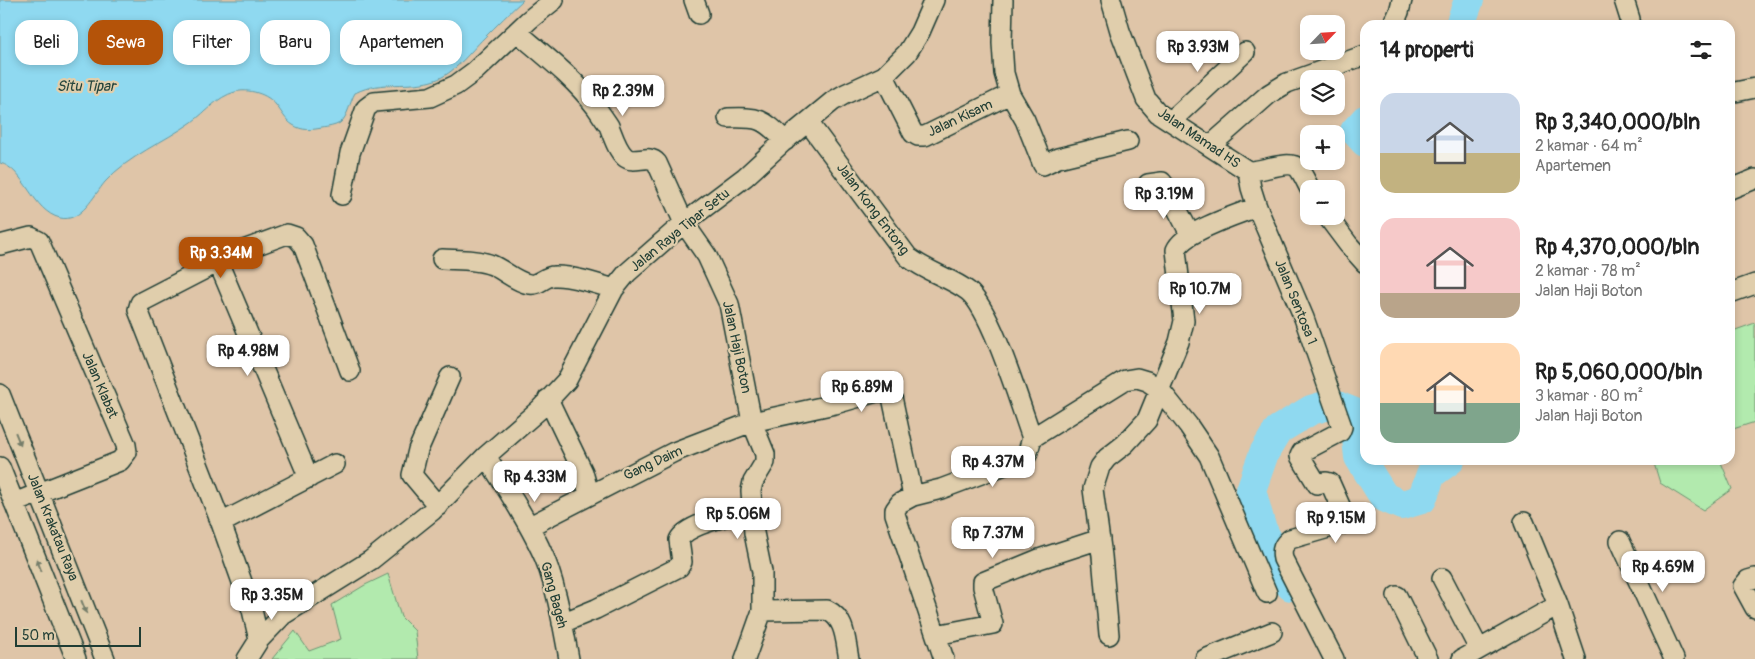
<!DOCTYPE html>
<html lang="id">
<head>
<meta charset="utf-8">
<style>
  body { margin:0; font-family:Pangolin,sans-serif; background:#f2f2f2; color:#222; height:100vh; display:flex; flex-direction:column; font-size:19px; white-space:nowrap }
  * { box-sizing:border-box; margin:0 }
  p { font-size:16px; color:#767676 }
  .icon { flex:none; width:28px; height:28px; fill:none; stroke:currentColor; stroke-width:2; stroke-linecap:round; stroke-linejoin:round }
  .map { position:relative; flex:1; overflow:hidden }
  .panel { position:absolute; left:1360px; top:20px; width:375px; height:445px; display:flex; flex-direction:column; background:#fff; border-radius:15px; box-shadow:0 2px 8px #0003 }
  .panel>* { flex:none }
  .hud { position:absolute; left:15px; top:20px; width:475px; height:45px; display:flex; gap:10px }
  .needle { width:32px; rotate:65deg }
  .buttons { position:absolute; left:1300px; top:15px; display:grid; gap:10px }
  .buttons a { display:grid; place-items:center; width:45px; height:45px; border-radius:10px; background:#fff; box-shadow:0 2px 8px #0003; font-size:25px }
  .scale { position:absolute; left:15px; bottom:12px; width:126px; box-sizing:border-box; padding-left:5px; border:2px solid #1f3d34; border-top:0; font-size:14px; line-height:18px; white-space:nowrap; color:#1f3d34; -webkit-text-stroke:4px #e0ceac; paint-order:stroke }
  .price { position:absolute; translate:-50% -42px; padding:0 11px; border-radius:10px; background:#fff; color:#222; font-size:16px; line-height:32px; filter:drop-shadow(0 1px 2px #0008) }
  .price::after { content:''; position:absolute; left:50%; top:30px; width:15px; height:11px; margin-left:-8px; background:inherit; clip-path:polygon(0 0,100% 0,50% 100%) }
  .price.active { background:#b45309; color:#fff }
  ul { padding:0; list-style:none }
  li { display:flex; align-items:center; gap:15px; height:125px; padding:0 20px }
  li span { display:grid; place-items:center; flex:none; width:140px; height:100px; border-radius:15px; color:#555 }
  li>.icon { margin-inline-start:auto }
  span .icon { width:60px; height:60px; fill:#fffc; stroke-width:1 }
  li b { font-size:21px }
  h2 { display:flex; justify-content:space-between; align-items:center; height:60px; padding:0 20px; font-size:21px }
  .chip { padding:0 18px; border-radius:15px; background:#fff; box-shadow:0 2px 8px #0003; font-size:18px; line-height:45px }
  .chip.active { background:#b45309; color:#fff }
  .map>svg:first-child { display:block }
  .green { fill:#b2eaae; stroke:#689471 }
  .water { fill:#8fd9f0; stroke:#629ba5 }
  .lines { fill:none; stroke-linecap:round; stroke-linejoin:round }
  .river { stroke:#8fd9f0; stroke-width:30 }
  .minor-casing { stroke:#1f3d34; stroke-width:22 }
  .minor { stroke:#e0ceac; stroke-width:19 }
  .oneway { fill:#767e6a }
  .labels { text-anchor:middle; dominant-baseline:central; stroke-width:4.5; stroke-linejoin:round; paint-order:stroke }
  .street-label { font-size:14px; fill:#1f3d34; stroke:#e0ceac }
  .water-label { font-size:15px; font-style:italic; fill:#25453d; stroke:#e0ceac }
</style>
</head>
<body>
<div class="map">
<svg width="1755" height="659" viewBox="0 0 1755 659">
  <rect width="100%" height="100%" fill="#dfc5a8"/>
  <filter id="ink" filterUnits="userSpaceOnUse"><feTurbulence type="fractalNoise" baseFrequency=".02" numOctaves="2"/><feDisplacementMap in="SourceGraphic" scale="10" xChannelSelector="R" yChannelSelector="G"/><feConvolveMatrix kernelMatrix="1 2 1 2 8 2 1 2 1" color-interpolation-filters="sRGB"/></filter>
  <g filter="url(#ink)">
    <path class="green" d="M1755 323V422L1730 430V332Z
      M1653 460H1720L1732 489 1703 510 1660 483Z
      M388 574 401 617 415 631 418 659H272L295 631 309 651 341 639 332 605 365 585Z"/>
    <path class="water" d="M0 0H523C510 12 497 25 484 38 470 52 454 74 435 80 408 89 383 79 355 93 350 101 348 117 340 123 335 126 328 127 322 128 311 130 302 131 293 125 286 121 281 111 276 105 268 94 248 88 235 92 217 97 207 111 192 122 164 142 128 156 105 182 94 195 81 223 60 218 32 211 25 169 0 163Z"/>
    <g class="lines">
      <path class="river" d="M1460 25 1469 0
        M1365 120 1355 131 1365 142
        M1291 586 1261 527 1251 490 1264 453 1278 430 1311 410 1332 404 1357 414 1362 424 1357 439 1359 457 1384 497 1402 505 1422 499 1431 474 1450 460"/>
      <defs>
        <path id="minor" d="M694 0 699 14
          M1003 0 1002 43 1004 73 1010 94 1025 120 1043 165 1058 158 1128 141
          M1111 0 1120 31 1146 99 1158 113 1248 171C1261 172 1289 159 1298 168 1303 174 1306 182 1310 189
          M1624 0 1630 19V25
          M1393 25 1399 12 1402 0
          M517 32C544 55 574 78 596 107 600 113 605 120 609 126 613 136 617 150 625 157 634 165 649 153 657 163L684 223 707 256 729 304 752 422 765 454V462L753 482 751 491 754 533 762 572V611L745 659
          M884 76 913 133 918 136H925L1010 94
          M1730 93 1755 88
          M728 118C759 117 763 118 785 141
          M1171 121 1245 52
          M808 122 908 257C927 272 951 278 968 291 992 310 1020 405 1032 438
          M1210 146 1269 94 1287 83 1365 55
          M1248 171 1251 188 1257 207 1304 318 1342 427 1340 432 1302 452 1300 456 1317 484 1326 482 1330 483 1346 519V523L1290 539C1283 545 1281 549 1283 559L1334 659
          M1148 184 1162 182 1165 186 1190 234
          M1730 189 1755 179
          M342 195 350 153 366 108 374 102 430 97 456 85 475 71 529 20 554 0
          M1327 216 1348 244 1365 263
          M0 245 31 237 39 241 126 445 127 452 120 461 14 503
          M442 259C458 260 477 259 492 265 504 270 516 282 529 284 539 286 544 276 554 276 570 275 598 284 614 289
          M218 262 309 478
          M1730 293 1755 284
          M0 394 105 659
          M548 399 583 472 589 494
          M1032 438 1125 380 1137 378 1147 381 1160 390 1188 425 1209 456 1267 593
          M486 456C505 486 525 516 540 548 555 577 563 626 569 659
          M0 467 76 659
          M438 506 412 475 418 450 450 377
          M1524 522 1558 605 1576 659
          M221 523 335 464
          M530 526 674 452 752 422 835 404 880 391H885L892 397 913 496
          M1620 541 1674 659
          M1442 578 1479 649
          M1755 578 1748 580 1743 586 1755 608
          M1397 596 1428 659
          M762 611 827 610C846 619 845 640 849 659
          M562 623 596 609 679 567 682 562 679 540C687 523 734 515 752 510
          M936 635 993 624 983 587V582L1039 559 1100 539
          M1109 635 1102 556 1093 489 1100 467 1107 458 1125 444 1147 420 1179 342 1184 321 1176 250C1184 231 1236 215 1257 207
          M259 640 252 610 221 523 138 310 140 303 143 301 238 252 287 234 296 237 303 245 350 371
          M247 659 259 640 283 615 371 560 432 511 486 456 540 409 567 380 614 289 627 273 684 223 745 177 782 143 833 101 845 94 884 76 907 53 920 32 934 0
          M944 659 895 514V510L900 503 913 496 941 489 1021 459 1027 455 1032 438
          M1205 659 1272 632
          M1462 659 1558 605"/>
      </defs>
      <use href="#minor" class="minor-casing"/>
      <use href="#minor" class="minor"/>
    </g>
    <defs><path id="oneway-solid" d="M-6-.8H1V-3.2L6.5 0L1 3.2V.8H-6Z" transform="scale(1.25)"/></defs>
    <g class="oneway">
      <use href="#oneway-solid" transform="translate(18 439) rotate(68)"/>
      <use href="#oneway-solid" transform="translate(39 565) rotate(-111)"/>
      <use href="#oneway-solid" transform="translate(84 607) rotate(68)"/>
    </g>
  </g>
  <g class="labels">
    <g class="street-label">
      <text transform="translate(960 118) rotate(-25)">Jalan Kisam</text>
      <text transform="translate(1199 138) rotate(34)">Jalan Mamad HS</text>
      <text transform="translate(873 209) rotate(53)">Jalan Kong Entong</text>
      <text transform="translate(680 230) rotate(-39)">Jalan Raya Tipar Setu</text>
      <text transform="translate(1296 302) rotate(68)">Jalan Sentosa 1</text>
      <text transform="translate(737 347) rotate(78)">Jalan Haji Boton</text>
      <text transform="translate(100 385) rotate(67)">Jalan Klabat</text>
      <text transform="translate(653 463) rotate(-25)">Gang Daim</text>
      <text transform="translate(53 527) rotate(68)">Jalan Krakatau Raya</text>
      <text transform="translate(554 595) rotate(75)">Gang Bageh</text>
    </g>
    <g class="water-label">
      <text x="86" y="86">Situ Tipar</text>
    </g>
  </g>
</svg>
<div class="buttons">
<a><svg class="needle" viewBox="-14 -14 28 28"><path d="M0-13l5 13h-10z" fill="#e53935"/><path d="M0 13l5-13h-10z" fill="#767676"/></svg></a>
<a><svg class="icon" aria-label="layers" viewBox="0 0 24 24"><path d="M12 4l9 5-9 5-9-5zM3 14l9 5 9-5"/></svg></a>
<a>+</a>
<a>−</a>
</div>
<div class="scale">50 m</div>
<b class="price" style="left:1198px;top:73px">Rp 3.93M</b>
<b class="price" style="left:623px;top:117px">Rp 2.39M</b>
<b class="price" style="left:1164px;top:220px">Rp 3.19M</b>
<b class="price active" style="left:221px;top:279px">Rp 3.34M</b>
<b class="price" style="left:1200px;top:315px">Rp 10.7M</b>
<b class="price" style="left:248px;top:377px">Rp 4.98M</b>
<b class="price" style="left:862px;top:413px">Rp 6.89M</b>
<b class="price" style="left:993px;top:488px">Rp 4.37M</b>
<b class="price" style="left:535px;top:503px">Rp 4.33M</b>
<b class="price" style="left:738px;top:540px">Rp 5.06M</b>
<b class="price" style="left:1336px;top:544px">Rp 9.15M</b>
<b class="price" style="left:993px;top:559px">Rp 7.37M</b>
<b class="price" style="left:1663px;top:593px">Rp 4.69M</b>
<b class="price" style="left:272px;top:621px">Rp 3.35M</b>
<div class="hud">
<a class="chip">Beli</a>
<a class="chip active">Sewa</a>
<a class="chip">Filter</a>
<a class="chip">Baru</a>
<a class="chip">Apartemen</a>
</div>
<section class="panel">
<h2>14 properti<svg class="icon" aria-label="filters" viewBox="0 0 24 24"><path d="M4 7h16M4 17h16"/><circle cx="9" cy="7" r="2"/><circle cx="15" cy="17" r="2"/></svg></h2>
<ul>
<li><span style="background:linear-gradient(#c9d6e8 60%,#c2b280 0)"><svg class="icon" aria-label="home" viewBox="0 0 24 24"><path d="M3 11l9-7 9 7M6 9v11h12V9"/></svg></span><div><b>Rp 3,340,000/bln</b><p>2 kamar · 64 m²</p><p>Apartemen</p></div></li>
<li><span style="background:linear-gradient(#f6c9c9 75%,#b9a48a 0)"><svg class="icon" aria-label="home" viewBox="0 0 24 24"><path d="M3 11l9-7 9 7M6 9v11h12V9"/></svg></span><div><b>Rp 4,370,000/bln</b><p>2 kamar · 78 m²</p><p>Jalan Haji Boton</p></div></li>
<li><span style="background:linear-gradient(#ffd9b3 60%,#7fa58c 0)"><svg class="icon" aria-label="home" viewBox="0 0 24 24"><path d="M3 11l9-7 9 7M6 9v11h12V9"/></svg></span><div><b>Rp 5,060,000/bln</b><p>3 kamar · 80 m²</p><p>Jalan Haji Boton</p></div></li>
</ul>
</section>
</div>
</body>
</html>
